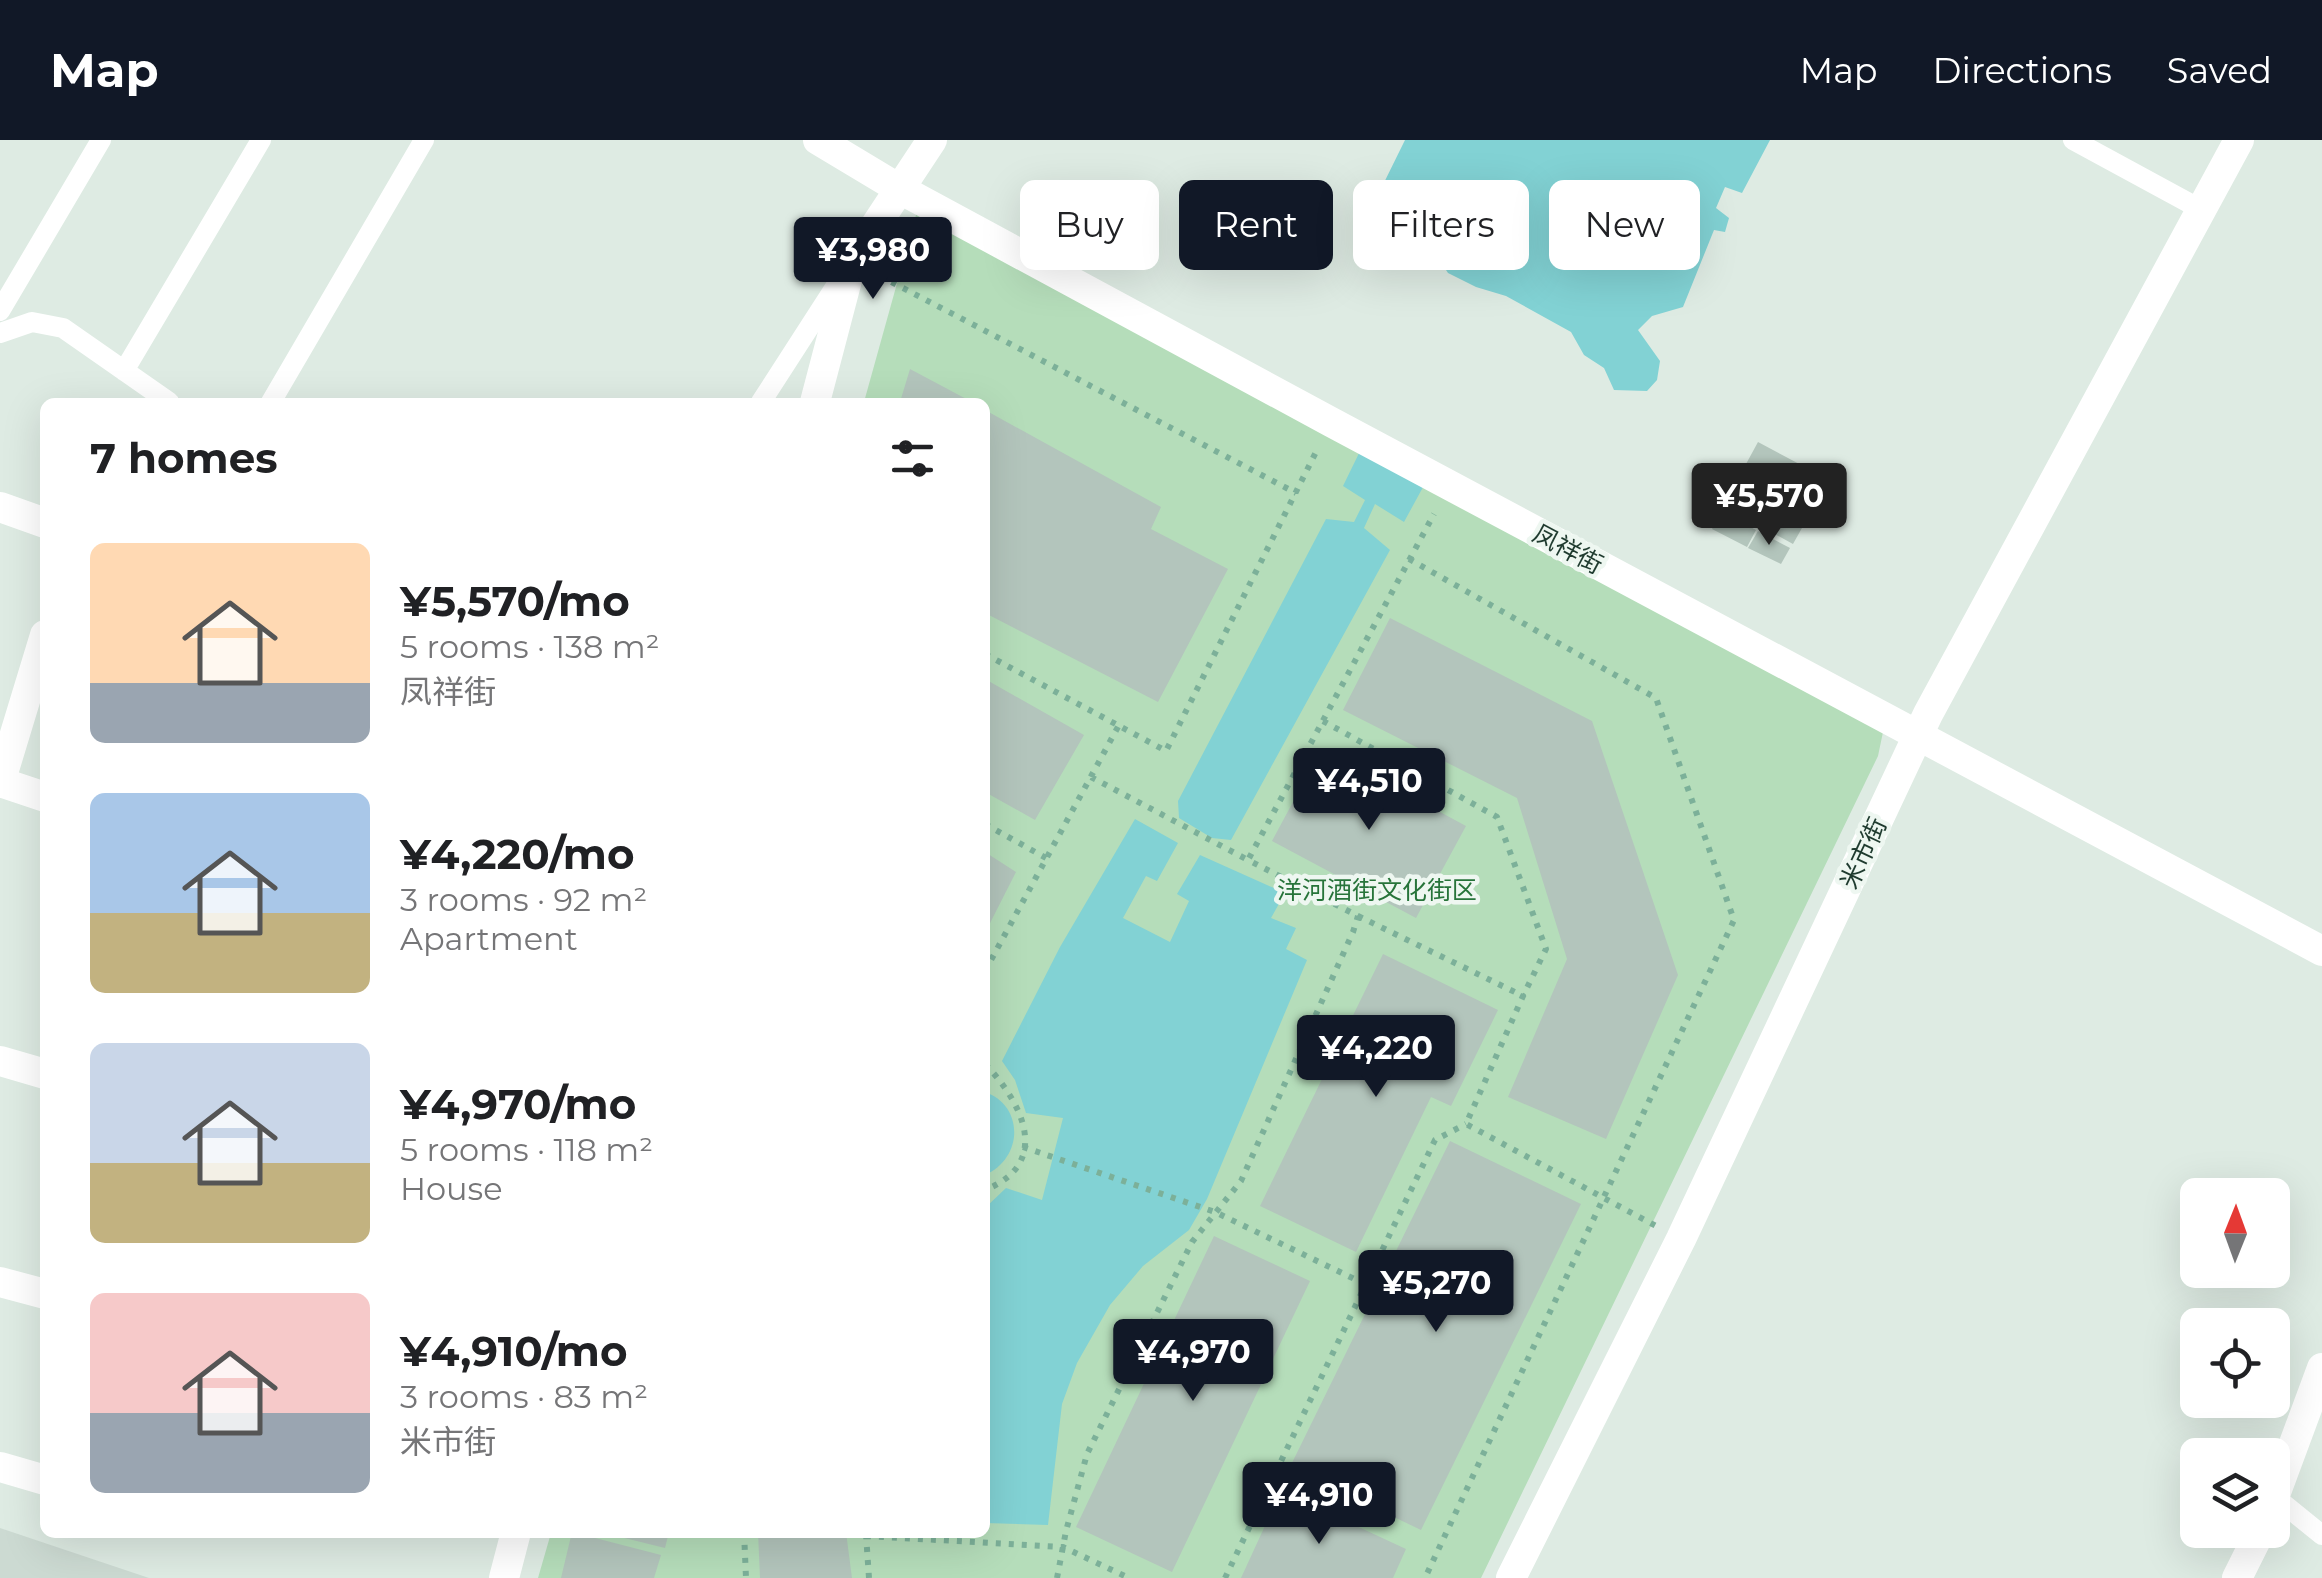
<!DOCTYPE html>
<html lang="en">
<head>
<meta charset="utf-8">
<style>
  body { margin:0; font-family:Montserrat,"Noto Sans SC",sans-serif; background:#f6f6f6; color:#202124; height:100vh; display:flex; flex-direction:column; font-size:38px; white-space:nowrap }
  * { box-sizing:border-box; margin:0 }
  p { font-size:32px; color:#757577 }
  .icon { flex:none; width:55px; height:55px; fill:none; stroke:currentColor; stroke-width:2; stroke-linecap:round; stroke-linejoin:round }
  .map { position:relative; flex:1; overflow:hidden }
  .details { position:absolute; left:40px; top:258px; width:950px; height:1140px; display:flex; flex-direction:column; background:#fff; border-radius:15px; box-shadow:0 10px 40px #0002 }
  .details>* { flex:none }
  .hud { position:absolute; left:1020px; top:40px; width:950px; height:90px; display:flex; gap:20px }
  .needle { width:65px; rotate:1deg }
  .buttons { position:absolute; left:2180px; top:1038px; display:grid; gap:20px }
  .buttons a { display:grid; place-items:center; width:110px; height:110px; border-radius:15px; background:#fff; box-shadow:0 10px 40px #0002; font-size:50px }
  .price { position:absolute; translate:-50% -85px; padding:0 22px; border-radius:10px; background:#111827; color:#fff; font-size:32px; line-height:65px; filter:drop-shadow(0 2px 5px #0008) }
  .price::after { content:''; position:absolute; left:50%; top:60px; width:30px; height:22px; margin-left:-15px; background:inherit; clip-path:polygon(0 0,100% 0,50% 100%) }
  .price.on { background:#222; color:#fff }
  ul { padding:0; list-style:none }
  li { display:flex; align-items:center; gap:30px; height:250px; padding:0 50px }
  li span { display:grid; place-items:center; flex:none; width:280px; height:200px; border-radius:15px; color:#555 }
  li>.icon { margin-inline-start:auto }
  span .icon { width:120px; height:120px; fill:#fffc; stroke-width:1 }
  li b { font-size:42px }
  h2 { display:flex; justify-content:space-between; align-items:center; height:120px; padding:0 50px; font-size:42px }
  .tag { padding:0 35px; border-radius:15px; background:#fff; box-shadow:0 10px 40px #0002; font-size:35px; line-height:90px }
  .tag.on { background:#111827; color:#fff }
  header { display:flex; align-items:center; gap:60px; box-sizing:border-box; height:140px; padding:0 50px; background:#111827; color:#fff }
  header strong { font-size:48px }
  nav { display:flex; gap:55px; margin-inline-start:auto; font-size:35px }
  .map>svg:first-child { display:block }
  .built { fill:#ccdad2 }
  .green { fill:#b5ddba }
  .water { fill:#82d2d4 }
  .building { fill:#b3c5bc }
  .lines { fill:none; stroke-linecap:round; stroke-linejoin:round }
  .path { stroke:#7cb099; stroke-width:6; stroke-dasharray:5 8; stroke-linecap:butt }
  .service { stroke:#fff; stroke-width:20 }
  .minor { stroke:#fff; stroke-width:30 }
  .tertiary { stroke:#fff; stroke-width:30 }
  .labels { text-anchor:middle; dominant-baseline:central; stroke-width:9; stroke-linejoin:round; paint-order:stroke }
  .street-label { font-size:25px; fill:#1f3b2f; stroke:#eef7f1 }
  .park-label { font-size:25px; fill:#27743a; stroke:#eef7f1 }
</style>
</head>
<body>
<header>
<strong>Map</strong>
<nav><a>Map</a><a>Directions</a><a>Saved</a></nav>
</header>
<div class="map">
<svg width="2322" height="1438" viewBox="0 0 2322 1438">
  <rect width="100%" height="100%" fill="#deebe3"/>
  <path class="built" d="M0 1388 149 1438H0Z"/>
  <path class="green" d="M921 57 1887 573 1878 616 1481 1438H538L551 1393 985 1392V262H864Z"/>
  <path class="water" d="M1405 0H1770L1742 53 1725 47 1716 68 1729 78 1725 92 1714 90 1683 167 1652 176 1638 190 1660 221 1657 240 1647 251 1614 250 1604 228 1584 215 1571 192 1506 156 1476 147 1448 133 1425 98C1397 94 1386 92 1373 65Z
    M1363 305 1428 338 1404 382 1375 364 1364 388 1390 410 1231 700 1212 698 1179 678 1178 661 1326 379 1354 382 1365 360 1343 346Z
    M1135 679 1178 703 1157 741 1146 736 1123 778 1170 802 1189 761 1177 754 1200 715 1285 753 1271 778 1296 788 1286 809 1307 820 1207 1059 1189 1090 1143 1126 1110 1165 1077 1223 1062 1264 1048 1385 985 1383V1068L1006 1048 1042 1060 1063 978 1026 973 1015 940 1002 921 1060 807Z
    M985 952C1025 966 1023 1019 985 1035Z"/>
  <path class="building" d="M910 229 972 262H900Z
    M985 270 1161 367 1151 389 1228 429 1158 562 985 473Z
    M1758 302 1805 327 1792 349 1746 324Z
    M1789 358 1812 370 1793 404 1771 392Z
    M1721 371 1756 390 1747 407 1712 389Z
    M1758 391 1790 408 1781 424 1748 408Z
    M1390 478 1592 581 1678 835 1606 999 1508 957 1567 819 1517 658 1343 570Z
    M985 539 1084 595 1035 680 985 652Z
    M1322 608 1466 686 1416 778 1272 701Z
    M985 712 1016 732 985 793Z
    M1383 814 1498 870 1451 966 1431 957 1356 1112 1260 1066Z
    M1450 1001 1581 1064 1421 1390 1290 1327Z
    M1214 1096 1310 1141 1172 1432 1076 1387Z
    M1281 1351 1406 1409 1393 1438H1241Z
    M572 1392 661 1415 654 1438H561Z
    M600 1392H669L665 1408Z
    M758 1392H846L852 1438H760Z"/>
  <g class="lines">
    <path class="path" d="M880 136 1296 353
      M1409 419 1656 558 1734 780 1425 1438
      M985 514 1166 611 1318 308
      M1323 581 1497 677 1546 809 1523 856
      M1091 637 1248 720
      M985 684 1046 718
      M1358 776 1523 856 1466 984 1656 1086
      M985 831 1119 585
      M985 924C1022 962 1053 1023 985 1050
      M1023 1007 1215 1072 1365 1144
      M744 1392 746 1438
      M866 1394 869 1438
      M866 1396 1063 1407 1129 1438
      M1057 1438 1066 1391 1087 1314 1192 1102 1241 1041 1353 792 1358 776 1248 720 1434 374
      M1225 1438 1435 1000 1466 984"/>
    <path class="service" d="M2073 0 2202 70
      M0 171 101 0
      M0 193 32 182 63 188 169 262
      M124 231 261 0
      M271 262 424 0
      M761 262 841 138
      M2275 1357 2322 1395"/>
    <path class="minor" d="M818 0 898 48 1331 282 2322 811
      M815 262 852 121 932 0
      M0 367 45 383
      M0 642 45 657
      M0 643 45 495
      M0 921 45 934
      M0 1142 45 1154
      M0 1327 45 1340
      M2272 1363 2322 1228
      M504 1438 516 1392
      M2237 1438 2261 1390"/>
    <path class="tertiary" d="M1511 1438 1681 1099 1928 574 2239 0"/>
  </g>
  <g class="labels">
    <g class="street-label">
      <text transform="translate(1568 409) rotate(28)">凤祥街</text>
      <text transform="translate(1863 713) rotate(-65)">米市街</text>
    </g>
    <g class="park-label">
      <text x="1377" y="750">洋河酒街文化街区</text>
    </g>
  </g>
</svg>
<div class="buttons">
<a><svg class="needle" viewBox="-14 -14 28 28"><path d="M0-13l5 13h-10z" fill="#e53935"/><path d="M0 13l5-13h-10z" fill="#757577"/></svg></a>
<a><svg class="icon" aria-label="locate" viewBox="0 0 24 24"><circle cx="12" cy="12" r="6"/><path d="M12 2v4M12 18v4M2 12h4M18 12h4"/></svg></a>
<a><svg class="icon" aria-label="layers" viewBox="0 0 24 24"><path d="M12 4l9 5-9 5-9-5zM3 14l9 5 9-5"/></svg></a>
</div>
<b class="price" style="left:873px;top:162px">¥3,980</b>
<b class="price on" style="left:1769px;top:408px">¥5,570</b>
<b class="price" style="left:1369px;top:693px">¥4,510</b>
<b class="price" style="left:1376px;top:960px">¥4,220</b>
<b class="price" style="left:1436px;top:1195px">¥5,270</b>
<b class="price" style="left:1193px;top:1264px">¥4,970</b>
<b class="price" style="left:1319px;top:1407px">¥4,910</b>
<div class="hud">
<a class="tag">Buy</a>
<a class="tag on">Rent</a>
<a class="tag">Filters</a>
<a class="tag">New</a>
</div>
<section class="details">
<h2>7 homes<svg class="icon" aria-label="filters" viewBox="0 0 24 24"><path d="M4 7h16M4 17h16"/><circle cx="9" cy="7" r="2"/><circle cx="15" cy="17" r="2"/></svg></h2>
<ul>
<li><span style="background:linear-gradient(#ffd9b3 70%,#9aa5b1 0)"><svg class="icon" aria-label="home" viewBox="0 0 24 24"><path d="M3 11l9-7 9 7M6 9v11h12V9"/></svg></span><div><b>¥5,570/mo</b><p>5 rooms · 138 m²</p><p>凤祥街</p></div></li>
<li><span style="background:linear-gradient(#a9c7e8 60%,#c2b280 0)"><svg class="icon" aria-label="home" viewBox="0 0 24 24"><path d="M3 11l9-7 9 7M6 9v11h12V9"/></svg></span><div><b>¥4,220/mo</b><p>3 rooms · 92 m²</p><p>Apartment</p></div></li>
<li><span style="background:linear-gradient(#c9d6e8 60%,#c2b280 0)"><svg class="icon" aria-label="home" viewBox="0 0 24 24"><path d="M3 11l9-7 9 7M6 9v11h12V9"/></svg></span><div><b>¥4,970/mo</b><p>5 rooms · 118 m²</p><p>House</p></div></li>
<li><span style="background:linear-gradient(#f6c9c9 60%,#9aa5b1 0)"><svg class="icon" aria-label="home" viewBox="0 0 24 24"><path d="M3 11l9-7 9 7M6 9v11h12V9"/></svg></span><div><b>¥4,910/mo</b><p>3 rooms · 83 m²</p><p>米市街</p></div></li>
</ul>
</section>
</div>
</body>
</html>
